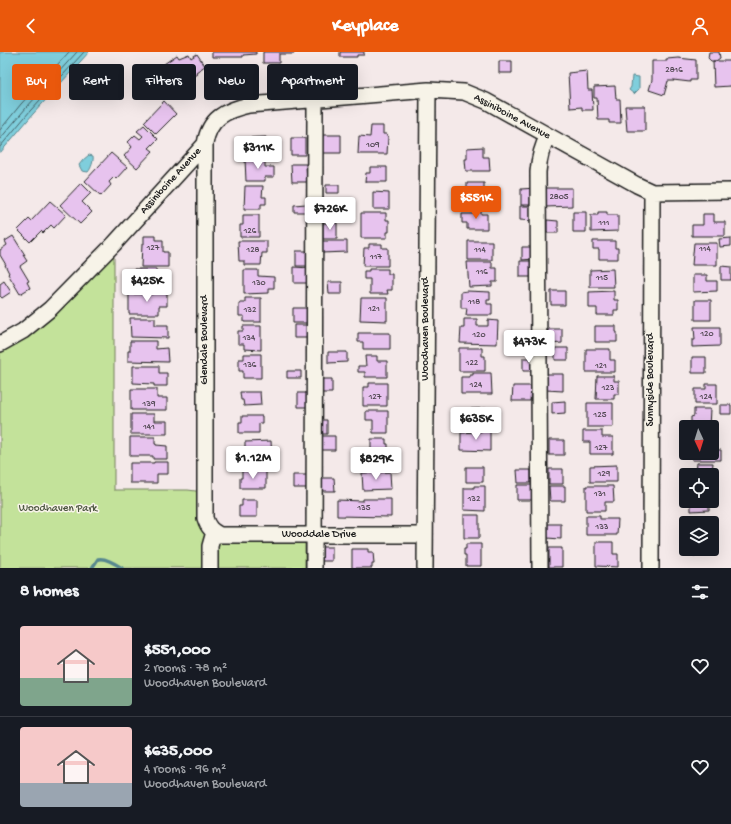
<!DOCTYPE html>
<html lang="en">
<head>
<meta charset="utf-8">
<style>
  body { margin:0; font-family:"Gochi Hand",sans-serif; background:#242831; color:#f1f3f6; height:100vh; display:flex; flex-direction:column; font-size:15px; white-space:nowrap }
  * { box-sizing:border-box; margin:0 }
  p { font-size:13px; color:#9ea1a6 }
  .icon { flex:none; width:22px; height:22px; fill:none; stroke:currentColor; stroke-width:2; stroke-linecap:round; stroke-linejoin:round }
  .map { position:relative; height:516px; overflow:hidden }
  .drawer { display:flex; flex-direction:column; background:#171b24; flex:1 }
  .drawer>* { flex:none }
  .hud { position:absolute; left:12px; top:12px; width:400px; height:36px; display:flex; gap:8px }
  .needle { width:26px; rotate:176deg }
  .controls { position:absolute; left:679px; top:368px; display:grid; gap:8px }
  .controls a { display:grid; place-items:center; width:40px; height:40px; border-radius:4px; background:#171b24; box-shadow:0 4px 16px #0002; font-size:20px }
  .price { position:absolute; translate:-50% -34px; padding:0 9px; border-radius:4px; background:#fff; color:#222; font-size:13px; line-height:26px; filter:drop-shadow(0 1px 2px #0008) }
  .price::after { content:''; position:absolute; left:50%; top:24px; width:12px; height:9px; margin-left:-6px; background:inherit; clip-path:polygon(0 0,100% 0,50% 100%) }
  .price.active { background:#ea580c; color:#fff }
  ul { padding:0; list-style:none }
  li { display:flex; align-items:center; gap:12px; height:100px; padding:0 20px }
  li+li { border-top:1px solid #363941 }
  li span { display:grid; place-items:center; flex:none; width:112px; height:80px; border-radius:4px; color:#555 }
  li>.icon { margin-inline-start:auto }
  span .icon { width:48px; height:48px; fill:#fffc; stroke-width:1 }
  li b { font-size:17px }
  h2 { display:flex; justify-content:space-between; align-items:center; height:48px; padding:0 20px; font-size:17px }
  .tag { padding:0 14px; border-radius:4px; background:#171b24; box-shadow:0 4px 16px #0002; font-size:14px; line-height:36px }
  .tag.active { background:#ea580c; color:#fff }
  header { display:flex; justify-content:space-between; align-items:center; height:52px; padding:0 20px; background:#ea580c; color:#fff; font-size:18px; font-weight:700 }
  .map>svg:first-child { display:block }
  .green { fill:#c3e29a; stroke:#707f5b }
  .water { fill:#7fcedc; stroke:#57878f }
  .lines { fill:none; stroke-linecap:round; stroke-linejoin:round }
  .shore { stroke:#446369; stroke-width:1 }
  .stream { stroke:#57878f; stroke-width:3.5 }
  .building { fill:#e7c3ee; stroke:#1c1c1c }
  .minor-casing { stroke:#1c1c1c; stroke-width:18 }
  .minor { stroke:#f7f3e8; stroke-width:15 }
  .labels { text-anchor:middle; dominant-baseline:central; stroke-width:3; stroke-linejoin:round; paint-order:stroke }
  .number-label { font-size:9px; fill:#4f4650 }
  .street-label { font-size:11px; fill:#1c1c1c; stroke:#f7f3e8 }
  .park-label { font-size:11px; fill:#4e5742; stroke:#f7f3e8 }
</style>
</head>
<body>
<header><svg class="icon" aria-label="back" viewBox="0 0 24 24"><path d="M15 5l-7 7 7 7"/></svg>Keyplace<svg class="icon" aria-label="person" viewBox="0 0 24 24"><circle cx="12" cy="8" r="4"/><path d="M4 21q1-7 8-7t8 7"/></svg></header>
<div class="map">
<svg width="731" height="516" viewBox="0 0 731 516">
  <rect width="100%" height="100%" fill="#f4e9e9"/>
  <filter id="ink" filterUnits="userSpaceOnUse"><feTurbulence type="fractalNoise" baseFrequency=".025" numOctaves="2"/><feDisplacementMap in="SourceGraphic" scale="8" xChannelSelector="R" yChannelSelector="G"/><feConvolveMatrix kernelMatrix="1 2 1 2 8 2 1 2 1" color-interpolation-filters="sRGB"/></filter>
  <g filter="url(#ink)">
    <path class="green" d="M114 192V438H188L211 441 214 480 305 482V516H0V292Z"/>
    <path class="water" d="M0 0H89L33 62 0 101Z
      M632 24 639 25V37L634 42 629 38 631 35Z
      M89 103 93 104C94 108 91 117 88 120L82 119 79 113 83 108Z"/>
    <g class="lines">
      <path class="shore" d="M0 78 21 52 69 0
        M0 87 26 56 77 0
        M0 95 30 59 84 0"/>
      <path class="stream" d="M92 516 98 507C105 505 116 512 122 516"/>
    </g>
    <path class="building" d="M212 0H256V2L243 3V5H212Z
      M263 0H294V2H279V11H263Z
      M340 0H364V3H357V5H340Z
      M709 0H719L720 6 716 9H711L708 6Z
      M189 2 191 6 197 2 205 14 196 20 197 22 177 35 164 12 177 3 179 6Z
      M678 6 696 8V28H690V30L673 28 674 29H668L664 43 649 38 652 28V9H667V7Z
      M499 9H512V21H499Z
      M713 9H731V34L714 35Z
      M587 19 588 38H592L593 58H582V55L570 56 568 21Z
      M615 34 616 47H620L621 71H609V68H598L597 46H594V35Z
      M164 49 176 62 156 82 144 70Z
      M625 54H645V79H627Z
      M144 73 158 87 149 96 153 99 137 116 124 104 132 95 128 90 135 83 140 87 143 84 137 79Z
      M371 74H383V82H386L388 85 387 102H358L359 84 370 85Z
      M322 83H341V101H322Z
      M266 85V101L241 102 240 86Z
      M291 86H305V103H291Z
      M483 95V105H489L490 119H466L465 107H467V96Z
      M111 101 127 115 116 127 114 125 109 130 111 133 101 144 85 129Z
      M245 107 265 108V115H274V125H265V129H246Z
      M291 112H306L307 130H292Z
      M370 115H387V130H365L366 121H370Z
      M81 131 91 141 82 150 92 160 80 172 60 153Z
      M467 131H484V152H467L465 137H467Z
      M326 133H339V141H326Z
      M245 134H263L262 145H266V152H261V157H244Z
      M536 136V153H521V137Z
      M546 136H572V154L546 155Z
      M373 140 389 141V157H373Z
      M50 149 66 163 54 176 51 173 43 181 41 179 30 190 18 178 29 167 31 169Z
      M306 152V160H294V153Z
      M520 154H534V169L520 168Z
      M474 158H481V162H487V177H467V171H462V162H474Z
      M573 160H586V180H573Z
      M598 160H607V163H618V179L591 180V163H598Z
      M361 161H386V168H389V180H387V186H361Z
      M703 162H714V170H725V184H692V173H703Z
      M243 163H259V185H240V173H243Z
      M547 168 558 169V181H547Z
      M323 171H337V187H323Z
      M13 184 25 203H23L27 209 20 214 29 229 27 230 30 236 20 242 8 222 9 221 5 213H6L0 203V198L7 193 5 189Z
      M144 184H156V188H163V200H168V215H141L142 192H144Z
      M731 186V194L720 195 719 187Z
      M238 189H267V201H262L261 213H244V209H239Z
      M321 189H347V200L321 201Z
      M468 189H492V208H468Z
      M593 189H615V196H618V207H599V197H593Z
      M694 191H717V213H692Z
      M369 192H382V196H388V214H363L364 196H369Z
      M522 195H534V207L522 208Z
      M296 199H309V214H296Z
      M520 209H535V225H520Z
      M467 210H492V216H497V230H492V234L469 235Z
      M721 214 731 215V228H721Z
      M294 215 310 216V231H294Z
      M134 217H156V225H167L168 238H154V235H134Z
      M369 217H388V222H392V238H387L388 242H370V227H364V219H369Z
      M613 217 614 235H590V218Z
      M244 218H258V224L274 225V236H269V241L244 242Z
      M693 223H707V229H717V239L693 240Z
      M4 229 11 240 2 246 0 244V232Z
      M328 230H342V242H329Z
      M467 239 490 240V248H487V252H492V263H466L467 256H461V240Z
      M551 239H565V253H551Z
      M614 239V248H618V258H614V263H597V256H589V240Z
      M153 241H167V254H159V262H129V242H153Z
      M245 246H261V270H244V264H239V251H245Z
      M361 246H387V269L360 268Z
      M695 248H711V268H695Z
      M293 256H309V271H293Z
      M130 266H155V273H168V286L131 285Z
      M464 267H477V274H488V268L498 269 497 292 460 291 461 276H464Z
      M294 273H308V286H294Z
      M243 274H261V298L244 297V292H238V279H243Z
      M595 274H616V280H617V290H595Z
      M694 275H720V294L692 295V288H695Z
      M548 277H562V291L548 292Z
      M358 281H390V297H363V290H358Z
      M130 289H156V297L167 296 168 310 128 309V299H130Z
      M459 296H482V304H485V319H459Z
      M555 296H568V308H555Z
      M586 297H610V308H615V320H586Z
      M328 300H347V310L328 311Z
      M244 302H261V326H243V319H239V307H244Z
      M365 304H377V309H387V325H365V320H358V314H366Z
      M692 305H706V321H692Z
      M523 306H535V319H523Z
      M133 314H159V321H167V334H154V332L133 331Z
      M287 319H301V326H287Z
      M473 321H491L492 342H461V325H470V323H473Z
      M546 322H563V339L546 338Z
      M597 324H614V329H619V342H614V347H596Z
      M320 327H332V341H320Z
      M369 331H387V354H363V335H369Z
      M706 332H717V352H695V337H706Z
      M513 334H531L530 349H512Z
      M131 337H157V346H167V358H131Z
      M240 340H260L261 353 244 354 243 348H241Z
      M298 341H310V355H298Z
      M565 349V361L552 362V350Z
      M587 351H613V375H587Z
      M720 353H731V362H720Z
      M493 356V361H496V376H468L467 357Z
      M694 357H710L709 375H691V365L694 364Z
      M366 359H388V381H373V368H366Z
      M131 362H154V369H167V382H131Z
      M242 364H262V371H259V381H239V370H242Z
      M319 368H327V382H319Z
      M490 379V399L461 398V381Z
      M583 379H602V385H613V402H590V390H583Z
      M320 384H335V398H320Z
      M130 385H155V392H156V393L167 394V407H153V404H130Z
      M712 386 713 398H721V408H692V401H712Z
      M371 387H386V392H388V399H386V410H371Z
      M549 388H564V403H549Z
      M271 389 272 409 244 410 243 404H240V396H245V390Z
      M154 410H168V422H157V431H130V411H154Z
      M697 411H713L712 421H696Z
      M617 413V430H590V414Z
      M466 415H483V430H466Z
      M549 417H563V432H549Z
      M517 418H531V431H518Z
      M242 419H266V436H240V426H242Z
      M390 420 391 437 363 438 362 421Z
      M293 423H308V436H293Z
      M321 426H334L335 439H321Z
      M517 433H532V448H517Z
      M474 434H485V459L464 458V436H474Z
      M549 434H565V449H550Z
      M586 434H613L614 450H605V459H586Z
      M363 447H391V465L337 464V448L363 449Z
      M242 448H257V465H239V454H242Z
      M691 449H709V458L691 459Z
      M464 463H479V486H464Z
      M586 464H600V467H618L617 483H586Z
      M547 472H561V487L547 486Z
      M596 490H613V502H618V515L596 514Z
      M466 492H481V514H466V503H464V497H466Z
      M319 495H332V509H319Z
      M549 496H562V515H549Z
      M352 497H368V500H373L374 512H372V516H352Z
      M691 497H712V503L692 504Z"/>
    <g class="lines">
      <defs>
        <path id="minor" d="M0 292 23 279 50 257 114 192 205 92
          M425 483H220C212 479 208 476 205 466V92C209 66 226 58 249 53L428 38 464 40 486 49 637 133 652 140 731 139
          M210 516V494L214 480
          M314 516 315 48
          M425 516 428 38
          M540 516 538 120C539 107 541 96 548 84
          M651 516 652 140"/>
      </defs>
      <use href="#minor" class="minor-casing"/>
      <use href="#minor" class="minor"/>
    </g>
  </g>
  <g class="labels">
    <g class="number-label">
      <text x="674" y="18">2816</text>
      <text x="373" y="93">109</text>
      <text x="559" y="145">2805</text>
      <text x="604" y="171">111</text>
      <text x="250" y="179">126</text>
      <text x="153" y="196">127</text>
      <text x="705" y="197">114</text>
      <text x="253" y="198">128</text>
      <text x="480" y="198">114</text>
      <text x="376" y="205">117</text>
      <text x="482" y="220">116</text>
      <text x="602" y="226">115</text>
      <text x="259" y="231">130</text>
      <text x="474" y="250">118</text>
      <text x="374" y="257">121</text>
      <text x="250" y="258">132</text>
      <text x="707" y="282">120</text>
      <text x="479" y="283">120</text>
      <text x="249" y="286">134</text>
      <text x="472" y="311">122</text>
      <text x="250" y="313">136</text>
      <text x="601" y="314">121</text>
      <text x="476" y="333">124</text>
      <text x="608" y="336">123</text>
      <text x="375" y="345">127</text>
      <text x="706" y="345">124</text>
      <text x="149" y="352">139</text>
      <text x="600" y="363">125</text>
      <text x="149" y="375">141</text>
      <text x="601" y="396">127</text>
      <text x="604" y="422">129</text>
      <text x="600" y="442">131</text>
      <text x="474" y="447">132</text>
      <text x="364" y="456">135</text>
      <text x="602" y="475">133</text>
    </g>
    <g class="street-label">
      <text transform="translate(512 65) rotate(28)">Assiniboine Avenue</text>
      <text transform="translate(171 129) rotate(-48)">Assiniboine Avenue</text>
      <text transform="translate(426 277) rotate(-90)">Woodhaven Boulevard</text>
      <text transform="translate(205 288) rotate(-90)">Glendale Boulevard</text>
      <text transform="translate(651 328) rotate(-90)">Sunnyside Boulevard</text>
      <text x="319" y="483">Wooddale Drive</text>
    </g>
    <g class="park-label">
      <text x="58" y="457">Woodhaven Park</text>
    </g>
  </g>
</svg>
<div class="controls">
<a><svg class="needle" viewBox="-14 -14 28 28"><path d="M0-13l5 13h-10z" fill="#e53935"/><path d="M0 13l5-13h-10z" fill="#9ea1a6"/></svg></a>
<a><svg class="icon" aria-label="locate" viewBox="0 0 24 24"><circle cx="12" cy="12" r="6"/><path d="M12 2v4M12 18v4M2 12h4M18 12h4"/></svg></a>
<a><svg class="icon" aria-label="layers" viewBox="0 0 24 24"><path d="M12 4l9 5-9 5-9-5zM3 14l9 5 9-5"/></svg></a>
</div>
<b class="price" style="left:258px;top:118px">$311K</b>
<b class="price active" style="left:476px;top:168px">$551K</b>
<b class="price" style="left:330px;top:179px">$726K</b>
<b class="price" style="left:147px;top:251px">$425K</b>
<b class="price" style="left:529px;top:312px">$473K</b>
<b class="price" style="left:476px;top:389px">$635K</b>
<b class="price" style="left:253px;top:428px">$1.12M</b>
<b class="price" style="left:376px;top:429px">$829K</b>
<div class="hud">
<a class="tag active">Buy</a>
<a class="tag">Rent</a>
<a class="tag">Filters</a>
<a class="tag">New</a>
<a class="tag">Apartment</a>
</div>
</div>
<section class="drawer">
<h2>8 homes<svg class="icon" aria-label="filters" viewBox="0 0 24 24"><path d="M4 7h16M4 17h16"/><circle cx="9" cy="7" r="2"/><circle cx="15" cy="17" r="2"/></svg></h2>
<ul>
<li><span style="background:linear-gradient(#f6c9c9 65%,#7fa58c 0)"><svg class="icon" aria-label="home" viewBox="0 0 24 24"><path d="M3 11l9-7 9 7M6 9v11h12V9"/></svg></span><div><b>$551,000</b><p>2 rooms · 78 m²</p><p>Woodhaven Boulevard</p></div><svg class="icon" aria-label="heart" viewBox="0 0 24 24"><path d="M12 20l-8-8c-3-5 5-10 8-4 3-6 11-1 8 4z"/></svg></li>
<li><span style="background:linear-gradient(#f6c9c9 70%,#9aa5b1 0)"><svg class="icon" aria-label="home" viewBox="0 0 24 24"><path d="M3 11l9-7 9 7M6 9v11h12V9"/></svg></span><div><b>$635,000</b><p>4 rooms · 96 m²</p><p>Woodhaven Boulevard</p></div><svg class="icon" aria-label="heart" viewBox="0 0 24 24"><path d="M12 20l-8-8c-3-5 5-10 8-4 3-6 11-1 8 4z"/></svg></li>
</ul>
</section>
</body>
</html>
